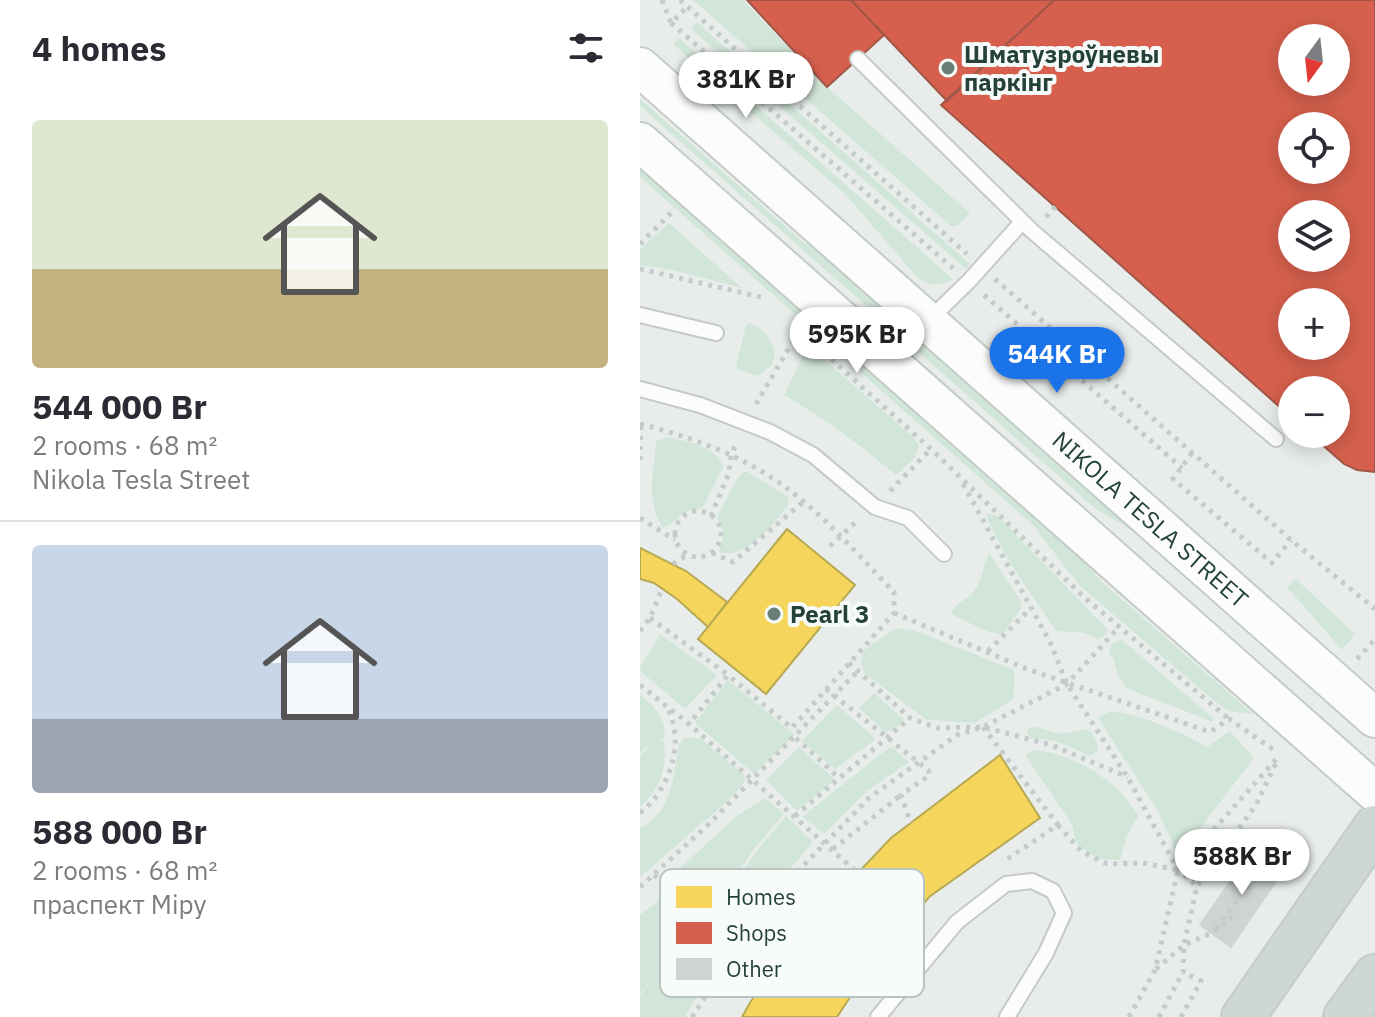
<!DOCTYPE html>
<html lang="en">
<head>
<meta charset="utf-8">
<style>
  body { margin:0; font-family:"IBM Plex Sans",sans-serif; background:#f7f7f7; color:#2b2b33; height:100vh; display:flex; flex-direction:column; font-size:30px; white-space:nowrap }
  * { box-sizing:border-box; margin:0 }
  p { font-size:26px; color:#7c7c81 }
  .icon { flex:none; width:44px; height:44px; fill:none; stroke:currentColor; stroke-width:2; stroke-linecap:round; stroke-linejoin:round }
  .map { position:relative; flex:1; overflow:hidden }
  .panel { display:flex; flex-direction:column; background:#fff; width:640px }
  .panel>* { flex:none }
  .needle { width:52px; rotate:195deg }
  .tools { position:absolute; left:638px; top:24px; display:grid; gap:16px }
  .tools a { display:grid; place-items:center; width:72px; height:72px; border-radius:50%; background:#fff; box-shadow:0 4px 20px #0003; font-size:40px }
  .price { position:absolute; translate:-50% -68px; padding:0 18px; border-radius:28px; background:#fff; color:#222; font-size:26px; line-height:52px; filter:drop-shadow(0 2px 4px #0008) }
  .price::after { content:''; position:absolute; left:50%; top:48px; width:24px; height:18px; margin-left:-12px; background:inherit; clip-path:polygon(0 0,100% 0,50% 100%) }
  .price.on { background:#1a73e8; color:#fff }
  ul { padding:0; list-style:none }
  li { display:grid; align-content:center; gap:16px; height:424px; padding:0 32px }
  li+li { border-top:2px solid #e1e1e2 }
  li span { display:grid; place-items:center; height:248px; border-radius:8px; color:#555 }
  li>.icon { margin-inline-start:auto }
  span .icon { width:144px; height:144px; fill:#fffc; stroke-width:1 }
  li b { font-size:34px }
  h2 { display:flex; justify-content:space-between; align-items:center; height:96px; padding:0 32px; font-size:34px }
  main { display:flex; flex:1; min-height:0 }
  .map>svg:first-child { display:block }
  .green { fill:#d1e6d8 }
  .homes { fill:#f6d55c; stroke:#b7a952; stroke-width:2 }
  .shops { fill:#d6604d; stroke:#a15747; stroke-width:2; fill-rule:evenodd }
  .building { fill:#cfd4d2; stroke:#d1d6d4; stroke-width:2 }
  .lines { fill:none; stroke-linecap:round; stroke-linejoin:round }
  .lane-casing { stroke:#c5cac8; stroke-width:18 }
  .secondary-casing { stroke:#c3cbc8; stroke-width:42 }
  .primary-casing { stroke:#c3ccc9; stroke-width:46 }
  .path { stroke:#c3ccca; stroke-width:5; stroke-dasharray:4 6; stroke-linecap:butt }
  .lane { stroke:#fcfcfc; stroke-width:14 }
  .secondary { stroke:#fcfcfc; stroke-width:38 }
  .primary { stroke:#cfd7d5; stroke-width:42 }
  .poi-dot { fill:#697e78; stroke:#f7fbf9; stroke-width:3 }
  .labels { text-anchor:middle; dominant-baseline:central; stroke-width:8; stroke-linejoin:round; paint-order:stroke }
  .poi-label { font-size:24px; font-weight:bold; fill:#24423a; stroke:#f7fbf9; text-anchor:start }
  .street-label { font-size:24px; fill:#24423a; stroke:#f7fbf9 }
  .key { fill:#f7fbf9; stroke:#b8c4c0; stroke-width:2 }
  .key-label { font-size:22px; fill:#24423a }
</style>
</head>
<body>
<main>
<section class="panel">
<h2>4 homes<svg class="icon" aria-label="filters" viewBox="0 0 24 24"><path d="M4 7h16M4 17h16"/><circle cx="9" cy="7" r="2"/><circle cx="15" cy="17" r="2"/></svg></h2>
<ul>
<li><span style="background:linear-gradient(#dfe7d0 60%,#c2b280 0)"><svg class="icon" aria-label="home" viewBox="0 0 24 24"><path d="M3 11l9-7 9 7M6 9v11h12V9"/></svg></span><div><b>544 000 Br</b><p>2 rooms · 68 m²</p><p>Nikola Tesla Street</p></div></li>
<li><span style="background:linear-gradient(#c9d6e8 70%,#9aa5b1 0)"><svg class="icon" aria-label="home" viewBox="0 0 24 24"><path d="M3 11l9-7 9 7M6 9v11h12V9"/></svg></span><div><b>588 000 Br</b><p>2 rooms · 68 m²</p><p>праспект Міру</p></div></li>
</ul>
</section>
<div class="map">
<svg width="735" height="1017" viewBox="0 0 735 1017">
  <rect width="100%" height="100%" fill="#e8edeb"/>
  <path class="green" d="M53 0H103L187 87 330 213 317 226H311Z
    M57 22 330 264 326 269 51 29Z
    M39 38 313 279C300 287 288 286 276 276L206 195 33 44Z
    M0 99 162 241 229 282 520 547 456 509 0 106Z
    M0 159 406 517 462 582 613 714 589 711 573 700 439 585 393 525 0 177Z
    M29 223 102 288 32 270 0 265V249Z
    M111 323C127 331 140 348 132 365L118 376 98 370 96 366 106 325Z
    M168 345 274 438 279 446 275 458 256 475C220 445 185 419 144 395Z
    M27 437C45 441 79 447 83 467L64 505 59 509C43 508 37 522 23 528 5 503 14 469 16 441Z
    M103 472H108L148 497 149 504C135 522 105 562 79 552L84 533 77 517 97 479Z
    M348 514 357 515 468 630 465 636 456 639 445 633 416 631 370 563 347 519Z
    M349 552 381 602V609L362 635 346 631 311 614C315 603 327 600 334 591 343 579 343 565 349 552Z
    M656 579 715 634 702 650 647 587Z
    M256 628 276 631 372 669 375 673 373 699 335 723 287 720 225 674 221 664 224 650Z
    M20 634 77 675 45 709 0 671V667Z
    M481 639 572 717 573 722 486 688 478 675 473 657 469 655 471 645Z
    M88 680 155 735 114 774 55 723Z
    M234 693 264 720 255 729 245 732 219 708Z
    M0 694C13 705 30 722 23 740H19L24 742C28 767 19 791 0 807V756L14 741 0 753Z
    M197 705 236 739 195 769 162 741Z
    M471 711C503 715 539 731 567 747L590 731 614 758 539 856 516 808 458 718Z
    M396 727 421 734 447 729C454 734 459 742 457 752L449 756C430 746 412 737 391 739L387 732 389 728Z
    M52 737 61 739 103 774 105 781 90 799 0 877V828C32 812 34 776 39 744L44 738Z
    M251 746 269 762 227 791 184 834 162 817Z
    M159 747 195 780 157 811 126 780Z
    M396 750C420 752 448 766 468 781 480 789 489 804 499 815L487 835 480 860 460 859 442 849 436 842 432 824 385 755Z
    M125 798 144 814 114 849 70 913 28 879 98 815Z
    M146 816 173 842 98 930 75 915 115 853Z
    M29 891 88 938 89 944 45 1017H0V997L23 961 0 995V915L25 895 30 898 26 893Z"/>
  <path class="homes" d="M147 529 215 585 126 694 58 639Z
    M0 548 46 571 87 602 68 627 37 599 14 583 0 579Z
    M360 755 400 818 289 897 222 979 197 1017H102L111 1001 180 913 251 838Z"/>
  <path class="shops" d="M107 0H211L244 35 187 87Z
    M211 0H414L307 101Z
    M414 0H735V472L717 470 704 464 670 434H696V390H652V418L301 105ZM652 38H696V82H652ZM652 126H696V170H652ZM652 214H696V258H652ZM652 302H696V346H652Z"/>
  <path class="building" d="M614 847 645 868 591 947 560 925Z"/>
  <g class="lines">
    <defs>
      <path id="lane" d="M218 59 392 231 636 439
        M0 315 76 333
        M288 321 329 281 382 222
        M0 389 60 405 130 432 173 455 235 507 268 518 304 554
        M238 1017 317 922 366 884 392 881 413 891 424 913 406 953 367 1017"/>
      <g id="secondary">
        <path id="s1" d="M0 67 735 718"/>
        <path d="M0 142 735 792"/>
      </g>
      <path id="primary" d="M603 1017 735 827
        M705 1017 735 976"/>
    </defs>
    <use href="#lane" class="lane-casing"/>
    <use href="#secondary" class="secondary-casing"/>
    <use href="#primary" class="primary-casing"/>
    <path class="path" d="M22 0 31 23 47 7
      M40 0 327 254
      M31 23 315 270
      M406 217 416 206
      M0 244 31 213
      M0 269 125 298
      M355 279 651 540 735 609
      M344 295 542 468
      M154 326 291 449 445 598 589 719
      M116 404 159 331
      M0 424C44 435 87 450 126 474 175 504 214 551 254 592V613L152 728 88 675 49 724
      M552 453 533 479 632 563 651 540
      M0 460 1 424
      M323 484 410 642 427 684 488 778 538 870 557 886
      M250 491 291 449
      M35 534a23 23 0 1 1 46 0a23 23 0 1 1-46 0Z
      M71 516 89 473 91 455 97 442
      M0 518 35 540
      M190 546 219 519
      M72 553 93 562 163 502
      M33 564 47 555
      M254 613 387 669 570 732 589 719 637 752
      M10 618 88 675
      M0 631 10 618 22 589
      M348 651 391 608
      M717 659 735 639
      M209 663 270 718 297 728 343 727 411 745 488 777
      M0 685 49 724 218 873
      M186 689 288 770 290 775 261 795 271 823
      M343 727 418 825 363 862
      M156 738 200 779
      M0 813C30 789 45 744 28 709
      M155 816 270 718
      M418 825 441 851 467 864 503 863 538 870
      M193 849 261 795
      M156 873 186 907
      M14 875 100 943
      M0 887 71 822 218 671
      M267 924 279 931
      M576 928 624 865
      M516 969 544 945 572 933 592 917
      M52 1017 125 905 229 798 317 735 343 727 427 684 478 628
      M489 1017 515 970 538 870 640 755
      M519 1017 543 972 544 945 557 886 616 805 636 763
      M541 1017 561 981 543 972"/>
    <use href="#lane" class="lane"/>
    <use href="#secondary" class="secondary"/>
    <use href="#primary" class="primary"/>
  </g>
  <g class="poi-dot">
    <circle cx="308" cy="68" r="8"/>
    <circle cx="134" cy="614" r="8"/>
  </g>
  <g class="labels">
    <g class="poi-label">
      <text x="324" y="54">Шматузроўневы<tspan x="324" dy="28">паркінг</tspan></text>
      <text x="150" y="614">Pearl 3</text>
    </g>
    <g class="street-label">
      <text stroke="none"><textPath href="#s1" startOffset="682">NIKOLA TESLA STREET</textPath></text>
    </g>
  </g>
  <rect x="20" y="869" width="264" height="128" rx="12" class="key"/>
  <rect x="36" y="886" width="36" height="22" fill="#f6d55c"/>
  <rect x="36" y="922" width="36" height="22" fill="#d6604d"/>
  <rect x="36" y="958" width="36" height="22" fill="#cfd4d2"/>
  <g class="key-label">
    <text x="86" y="905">Homes</text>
    <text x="86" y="941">Shops</text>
    <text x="86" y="977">Other</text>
  </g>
</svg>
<div class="tools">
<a><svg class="needle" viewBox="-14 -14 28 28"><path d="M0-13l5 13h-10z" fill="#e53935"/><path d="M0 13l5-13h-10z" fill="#7c7c81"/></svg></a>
<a><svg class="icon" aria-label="locate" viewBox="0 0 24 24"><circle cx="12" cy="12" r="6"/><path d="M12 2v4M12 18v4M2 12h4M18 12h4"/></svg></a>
<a><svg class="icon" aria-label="layers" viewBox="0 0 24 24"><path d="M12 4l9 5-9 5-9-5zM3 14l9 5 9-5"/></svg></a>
<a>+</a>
<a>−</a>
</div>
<b class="price" style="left:106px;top:120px">381K Br</b>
<b class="price" style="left:217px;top:375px">595K Br</b>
<b class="price on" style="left:417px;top:395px">544K Br</b>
<b class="price" style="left:602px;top:897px">588K Br</b>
</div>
</main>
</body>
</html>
